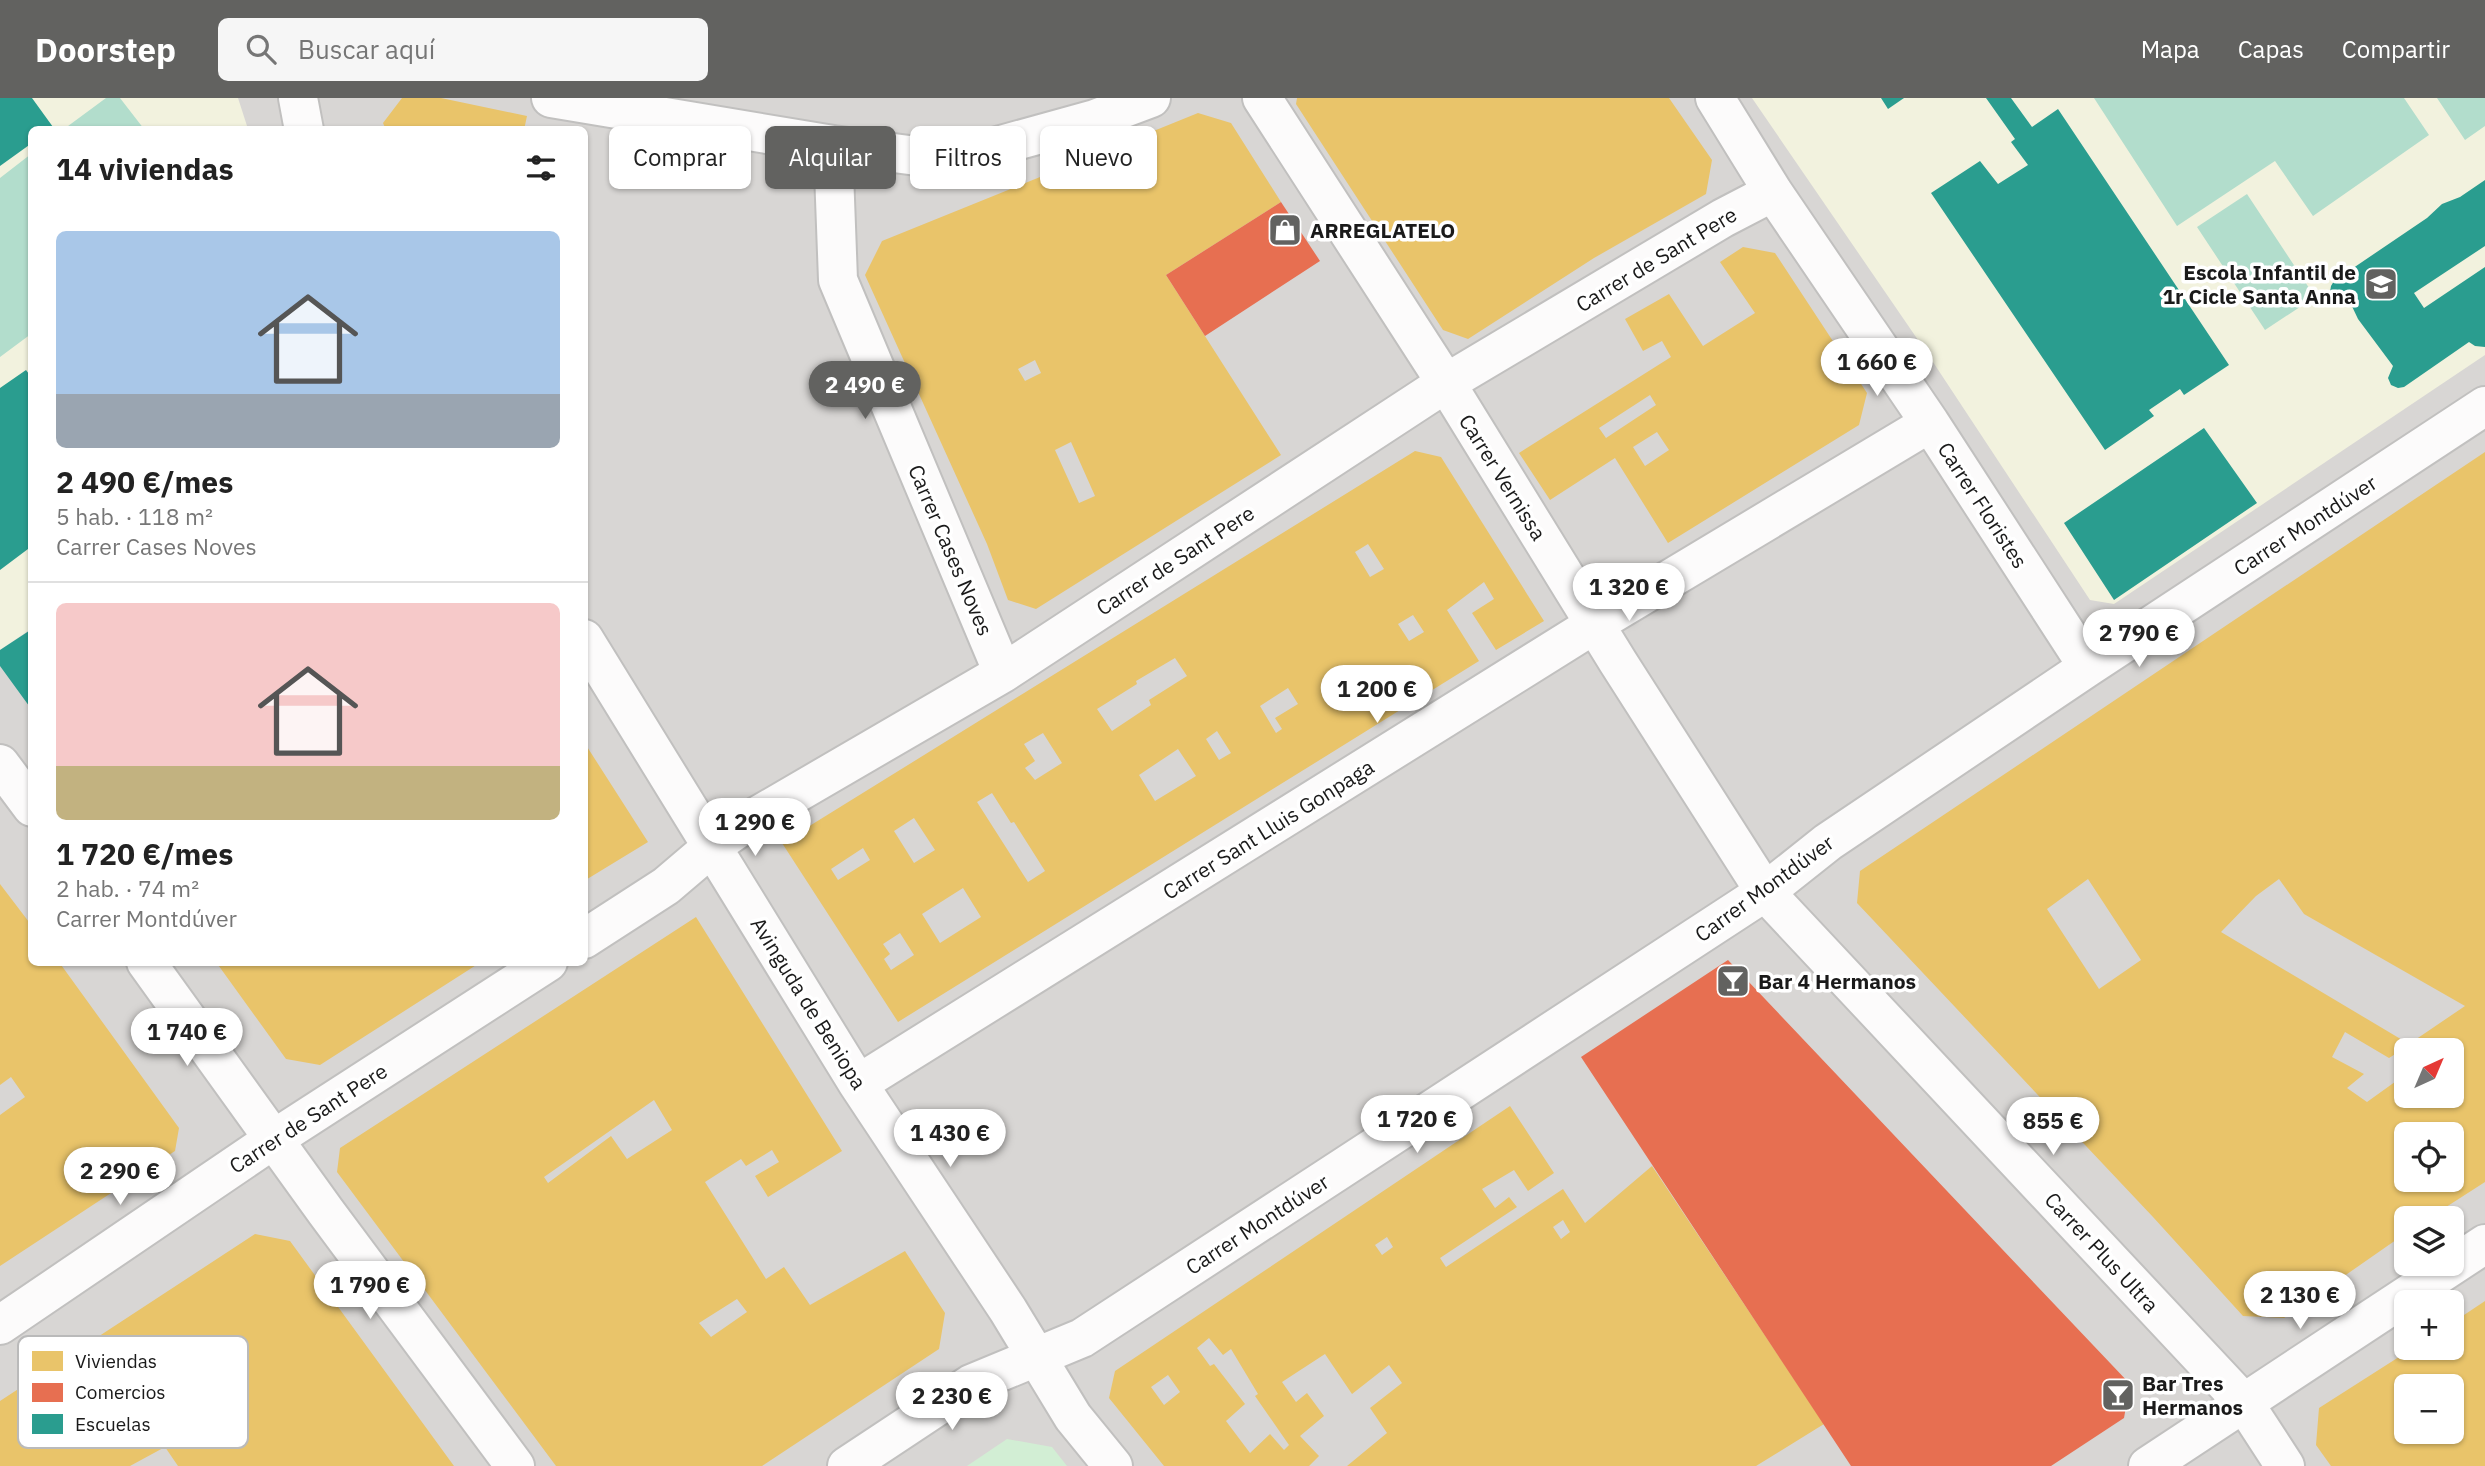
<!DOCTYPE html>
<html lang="es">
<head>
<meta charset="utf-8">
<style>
  body { margin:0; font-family:"IBM Plex Sans",sans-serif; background:#f6f6f6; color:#222; height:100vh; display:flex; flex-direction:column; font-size:26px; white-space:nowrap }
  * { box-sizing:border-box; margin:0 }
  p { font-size:23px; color:#767676 }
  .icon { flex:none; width:38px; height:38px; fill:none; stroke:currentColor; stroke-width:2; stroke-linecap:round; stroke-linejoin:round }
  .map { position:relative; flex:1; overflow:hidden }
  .side { position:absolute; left:28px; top:28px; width:560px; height:840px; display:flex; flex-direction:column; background:#fff; border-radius:10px; box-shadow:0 2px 5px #0004 }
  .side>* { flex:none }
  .top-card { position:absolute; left:609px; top:28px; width:665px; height:63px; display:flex; gap:14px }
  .needle { width:46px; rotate:44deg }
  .buttons { position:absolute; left:2394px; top:940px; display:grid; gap:14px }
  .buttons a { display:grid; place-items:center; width:70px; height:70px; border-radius:10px; background:#fff; box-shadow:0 2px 5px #0004; font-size:35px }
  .price { position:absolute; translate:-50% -60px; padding:0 16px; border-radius:24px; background:#fff; color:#222; font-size:23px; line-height:46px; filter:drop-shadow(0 2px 4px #0008) }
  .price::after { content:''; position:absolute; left:50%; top:42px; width:21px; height:16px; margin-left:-10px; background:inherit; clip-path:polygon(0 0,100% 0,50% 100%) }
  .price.on { background:#626260; color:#fff }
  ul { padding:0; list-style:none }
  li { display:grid; align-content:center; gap:14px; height:371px; padding:0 28px }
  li+li { border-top:2px solid #e0e0e0 }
  li span { display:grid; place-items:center; height:217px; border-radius:10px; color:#555 }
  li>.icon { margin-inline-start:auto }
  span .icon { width:126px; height:126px; fill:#fffc; stroke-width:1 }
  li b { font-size:30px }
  h2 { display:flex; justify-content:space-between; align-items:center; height:84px; padding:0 28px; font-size:30px }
  .tag { padding:0 24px; border-radius:10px; background:#fff; box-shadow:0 2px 5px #0004; font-size:24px; line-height:63px }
  .tag.on { background:#626260; color:#fff }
  header { display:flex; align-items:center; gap:42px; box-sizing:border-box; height:98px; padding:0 35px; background:#626260; color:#fff }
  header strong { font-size:33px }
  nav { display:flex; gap:38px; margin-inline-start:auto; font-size:24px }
  .search { width:490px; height:63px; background:#f6f6f6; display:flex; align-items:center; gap:18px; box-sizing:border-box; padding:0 24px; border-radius:10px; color:#767676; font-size:26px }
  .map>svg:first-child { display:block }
  .residential { fill:#d8d6d4; fill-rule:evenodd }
  .education { fill:#f2f2de }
  .park { fill:#d2eed4 }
  .pitch { fill:#b2ddcc }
  .homes { fill:#e9c46a; fill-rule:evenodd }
  .shops { fill:#e76f51 }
  .schools { fill:#2a9d8f }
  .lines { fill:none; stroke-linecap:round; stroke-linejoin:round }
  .street-casing { stroke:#c1c0bf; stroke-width:42 }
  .street { stroke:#fcfbfb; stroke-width:38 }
  .labels { text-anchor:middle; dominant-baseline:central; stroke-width:7; stroke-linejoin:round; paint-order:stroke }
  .poi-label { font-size:21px; font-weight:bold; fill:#1a1a1a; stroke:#fff; text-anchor:start }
  .street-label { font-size:21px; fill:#1a1a1a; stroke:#fff }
  .key { fill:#fff; stroke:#bababa; stroke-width:2 }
  .key-label { font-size:19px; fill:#1a1a1a }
</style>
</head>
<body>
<header>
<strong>Doorstep</strong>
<div class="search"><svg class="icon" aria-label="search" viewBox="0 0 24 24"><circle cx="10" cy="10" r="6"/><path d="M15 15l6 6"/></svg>Buscar aquí</div>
<nav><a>Mapa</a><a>Capas</a><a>Compartir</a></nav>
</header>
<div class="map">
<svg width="2485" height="1368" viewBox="0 0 2485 1368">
  <rect width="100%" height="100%" fill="#e9e7e3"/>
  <path class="residential" d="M0 0H2485V1368H0ZM32 32H584V864H32ZM2406 952H2452V998H2406ZM2406 1036H2452V1082H2406ZM2406 1120H2452V1166H2406ZM2406 1204H2452V1250H2406ZM2406 1288H2452V1334H2406Z"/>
  <path class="education" d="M0 0H238L248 31 32 32 31 531 0 552Z
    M1752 0H2485V257L2114 506 2090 502 1929 258Z"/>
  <path class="park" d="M1007 1341 1052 1349 1067 1368H967Z"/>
  <path class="pitch" d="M106 0H120L144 31H64Z
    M2094 0H2404L2429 37 2313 118 2275 63 2177 128Z
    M2437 0H2485V28L2465 42Z
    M31 56V236L0 259V80Z
    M2247 96 2315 199 2265 232 2197 129Z"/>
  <path class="homes" d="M402 0H441L527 18 524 32H386L383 25Z
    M1297 0H1669L1712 62 1706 96 1594 160 1468 241 1443 232 1296 6Z
    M1198 15 1231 25 1281 104 1166 177 1281 357 1036 511 1008 502 987 446 865 177 882 143ZM1035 262 1041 275 1025 283 1018 271ZM1071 344 1095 398 1079 405 1055 352Z
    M1743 149 1775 155 1867 295 1859 327 1668 445 1615 360 1550 402 1519 355 1671 259 1662 243 1643 253 1625 221 1669 196 1703 248 1755 215 1720 164ZM1650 297 1656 307 1606 340 1599 330ZM1657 334 1669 352 1645 368 1633 349Z
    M1415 353 1441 359 1544 523 1496 552 1472 515 1494 501 1484 484 1447 512 1479 563 898 924 782 745ZM1368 446 1384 471 1370 479 1355 454ZM1413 517 1424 534 1409 543 1398 526ZM1175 560 1187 578 1149 602 1151 607 1112 633 1097 611 1137 586 1136 583ZM1288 590 1298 606 1275 620 1282 631 1276 635 1260 608ZM1217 633 1231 655 1219 662 1206 641ZM1043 635 1062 665 1035 682 1025 670 1035 663 1024 646ZM1178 651 1196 678 1155 703 1139 677ZM992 695 1011 725 1014 724 1045 773 1028 784 977 704ZM914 720 935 752 914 765 894 733ZM863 750 870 762 838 782 831 771ZM963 790 981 819 940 845 922 816ZM900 835 914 857 891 872 884 861 890 856 883 846Z
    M2485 354V1084L2429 1120H2406V1135L2284 1220 2243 1218 2153 1119 1857 805 1860 773ZM2088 781 2141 862 2099 891 2047 811ZM2279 781 2304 816 2465 908 2409 946 2221 834 2256 798ZM2345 934 2389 960 2397 955 2406 968V952H2452V998H2406V976L2367 1004 2347 990 2364 976 2332 959ZM2406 1036H2452V1082H2406Z
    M584 644 648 744 584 783Z
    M0 786 32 828V864H59L179 1030 175 1053 0 1168V1017L25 999 11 979 0 987Z
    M696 819 842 1053 768 1099 755 1078 779 1064 772 1052 746 1068 741 1061 705 1084 766 1181 784 1169 810 1207 905 1153 945 1215 939 1251 762 1368H556L337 1074 340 1050ZM654 1002 672 1032 627 1061 611 1038 548 1085 544 1079ZM737 1201 747 1214 711 1239 699 1225Z
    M216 864H481L320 967 286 961Z
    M1510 1008 1554 1075 1528 1093 1514 1072 1482 1091 1495 1110 1509 1099 1517 1109 1440 1160 1446 1169 1563 1091 1585 1125 1652 1068 1824 1326 1756 1368H1347L1387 1335 1370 1310 1402 1285 1389 1267 1352 1296 1325 1256 1282 1284 1296 1304 1307 1295 1324 1318 1300 1338 1319 1358 1309 1368H1164L1109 1300 1115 1273ZM1563 1122 1570 1134 1561 1141 1553 1129ZM1387 1139 1393 1149 1382 1157 1375 1147ZM1209 1240 1223 1257 1231 1251 1258 1296 1255 1298 1289 1347 1284 1352 1270 1336 1250 1355 1226 1323 1245 1306 1214 1266 1210 1268 1197 1250ZM1168 1277 1180 1294 1164 1307 1151 1289Z
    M255 1136 290 1143 454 1368H178L165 1349 130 1368H0V1303Z
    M2485 1203V1368H2331L2316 1347 2319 1310 2413 1250H2452V1225ZM2406 1288H2452V1334H2406Z"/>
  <path class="shops" d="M1281 104 1320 163 1205 238 1166 177Z
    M1728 862 2130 1286 2124 1320 2051 1368H1851L1581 959Z"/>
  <path class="schools" d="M0 0H32L53 29 50 32H32V45L0 68Z
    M1881 0H1904L1888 11Z
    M1986 0H2011L2032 29 2058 11 2229 267 2184 297 2180 291 2149 312 2154 318 2105 352 1931 95 1980 63 1998 86 2028 67 2011 44 2015 41Z
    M2485 82V148L2414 195 2424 210 2485 169V249L2475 248 2469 244 2404 289 2398 290 2391 287 2388 280 2393 268 2358 221 2349 202 2336 203 2330 194 2331 188 2334 183 2427 120 2442 106 2460 99Z
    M26 272 32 280V448L0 472V290Z
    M2204 330 2257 405 2114 502 2064 425Z
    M32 531V612L0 568V552Z"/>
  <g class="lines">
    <defs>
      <path id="street" d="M298 0 304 32
        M551 0 833 47 947 62 1095 21 1151 0
        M1262 0 1446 285 1618 564 1765 794 2244 1305 2285 1368
        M1715 0 1773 94 1930 325 2088 569
        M833 47 838 182 1003 575
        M584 541 858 986 1008 1212 1073 1319 1113 1368
        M0 666 32 709
        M584 841 666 788 713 748 752 721 1003 575 1446 285 1723 120 1773 94
        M146 864 326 1114 515 1368
        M858 986 1595 526 1930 325
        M0 1227 274 1041 548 864
        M847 1368 971 1286 1082 1240 1765 794 1828 744 2088 569 2485 308
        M2148 1368 2485 1146"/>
    </defs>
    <use href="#street" class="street-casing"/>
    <use href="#street" class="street"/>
  </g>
  <defs>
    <symbol id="shop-square" viewBox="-11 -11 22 22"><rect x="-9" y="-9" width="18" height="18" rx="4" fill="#626260" stroke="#fff"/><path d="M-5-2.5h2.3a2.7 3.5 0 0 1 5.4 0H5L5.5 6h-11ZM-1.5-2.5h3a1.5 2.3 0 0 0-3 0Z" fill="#fff"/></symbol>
    <symbol id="school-square" viewBox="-11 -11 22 22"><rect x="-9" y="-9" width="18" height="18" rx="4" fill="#626260" stroke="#fff"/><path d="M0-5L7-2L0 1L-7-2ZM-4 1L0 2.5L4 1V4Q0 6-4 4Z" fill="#fff"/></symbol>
    <symbol id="bar-square" viewBox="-11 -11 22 22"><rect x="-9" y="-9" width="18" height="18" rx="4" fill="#626260" stroke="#fff"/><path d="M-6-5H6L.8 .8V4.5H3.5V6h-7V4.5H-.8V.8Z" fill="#fff"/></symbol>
  </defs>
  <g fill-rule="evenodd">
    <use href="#shop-square" x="1266" y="113" width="38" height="38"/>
    <use href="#school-square" x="2362" y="167" width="38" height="38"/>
    <use href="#bar-square" x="1714" y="864" width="38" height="38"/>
    <use href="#bar-square" x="2099" y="1278" width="38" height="38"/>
  </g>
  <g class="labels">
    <g class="poi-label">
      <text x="1310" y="132">ARREGLATELO</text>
      <text x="2356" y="174" text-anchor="end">Escola Infantil de<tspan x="2356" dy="24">1r Cicle Santa Anna</tspan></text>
      <text x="1758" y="883">Bar 4 Hermanos</text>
      <text x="2142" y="1285">Bar Tres<tspan x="2142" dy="24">Hermanos</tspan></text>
    </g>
    <g class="street-label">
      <text transform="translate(1656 161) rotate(-31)">Carrer de Sant Pere</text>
      <text transform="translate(1503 379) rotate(58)">Carrer Vernissa</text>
      <text transform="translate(1983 407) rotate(57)">Carrer Floristes</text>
      <text transform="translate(2305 427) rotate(-33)">Carrer Montdúver</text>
      <text transform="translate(951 452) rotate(67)">Carrer Cases Noves</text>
      <text transform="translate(1175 462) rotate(-33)">Carrer de Sant Pere</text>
      <text transform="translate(1268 731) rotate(-32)">Carrer Sant Lluis Gonpaga</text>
      <text transform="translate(1764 790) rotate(-36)">Carrer Montdúver</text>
      <text transform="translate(809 905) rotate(58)">Avinguda de Beniopa</text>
      <text transform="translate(308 1020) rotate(-33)">Carrer de Sant Pere</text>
      <text transform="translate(1257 1126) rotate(-33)">Carrer Montdúver</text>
      <text transform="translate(2102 1154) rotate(47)">Carrer Plus Ultra</text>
    </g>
  </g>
  <rect x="18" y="1238" width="230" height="112" rx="10" class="key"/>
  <rect x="32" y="1253" width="31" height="20" fill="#e9c46a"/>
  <rect x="32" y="1285" width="31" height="19" fill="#e76f51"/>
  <rect x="32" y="1316" width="31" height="20" fill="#2a9d8f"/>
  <g class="key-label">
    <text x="75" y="1270">Viviendas</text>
    <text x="75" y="1301">Comercios</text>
    <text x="75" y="1333">Escuelas</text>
  </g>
</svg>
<div class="buttons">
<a><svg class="needle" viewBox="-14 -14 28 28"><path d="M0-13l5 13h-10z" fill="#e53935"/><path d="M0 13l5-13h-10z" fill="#767676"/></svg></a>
<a><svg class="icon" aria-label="locate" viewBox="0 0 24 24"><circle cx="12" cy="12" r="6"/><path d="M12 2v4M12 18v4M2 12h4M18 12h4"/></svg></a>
<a><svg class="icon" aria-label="layers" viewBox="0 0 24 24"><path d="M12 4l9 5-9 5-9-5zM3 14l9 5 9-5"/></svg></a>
<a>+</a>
<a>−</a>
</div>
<b class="price" style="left:1877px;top:300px">1 660 €</b>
<b class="price on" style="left:865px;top:323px">2 490 €</b>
<b class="price" style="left:1629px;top:525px">1 320 €</b>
<b class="price" style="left:2139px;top:571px">2 790 €</b>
<b class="price" style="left:1377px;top:627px">1 200 €</b>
<b class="price" style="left:755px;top:760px">1 290 €</b>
<b class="price" style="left:187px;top:970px">1 740 €</b>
<b class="price" style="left:1417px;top:1057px">1 720 €</b>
<b class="price" style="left:2053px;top:1059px">855 €</b>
<b class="price" style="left:950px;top:1071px">1 430 €</b>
<b class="price" style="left:120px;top:1109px">2 290 €</b>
<b class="price" style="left:370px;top:1223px">1 790 €</b>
<b class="price" style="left:2300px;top:1233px">2 130 €</b>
<b class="price" style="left:952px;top:1334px">2 230 €</b>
<div class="top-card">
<a class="tag">Comprar</a>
<a class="tag on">Alquilar</a>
<a class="tag">Filtros</a>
<a class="tag">Nuevo</a>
</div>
<section class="side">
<h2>14 viviendas<svg class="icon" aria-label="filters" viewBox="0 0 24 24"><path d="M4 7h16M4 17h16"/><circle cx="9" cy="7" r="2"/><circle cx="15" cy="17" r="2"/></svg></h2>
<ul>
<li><span style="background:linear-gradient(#a9c7e8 75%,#9aa5b1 0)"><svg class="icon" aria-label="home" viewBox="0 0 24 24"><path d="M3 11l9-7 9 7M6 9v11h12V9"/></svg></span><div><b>2 490 €/mes</b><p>5 hab. · 118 m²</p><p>Carrer Cases Noves</p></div></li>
<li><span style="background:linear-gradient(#f6c9c9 75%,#c2b280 0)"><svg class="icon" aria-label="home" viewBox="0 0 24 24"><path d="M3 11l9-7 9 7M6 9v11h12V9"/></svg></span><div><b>1 720 €/mes</b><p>2 hab. · 74 m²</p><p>Carrer Montdúver</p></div></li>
</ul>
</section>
</div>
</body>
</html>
